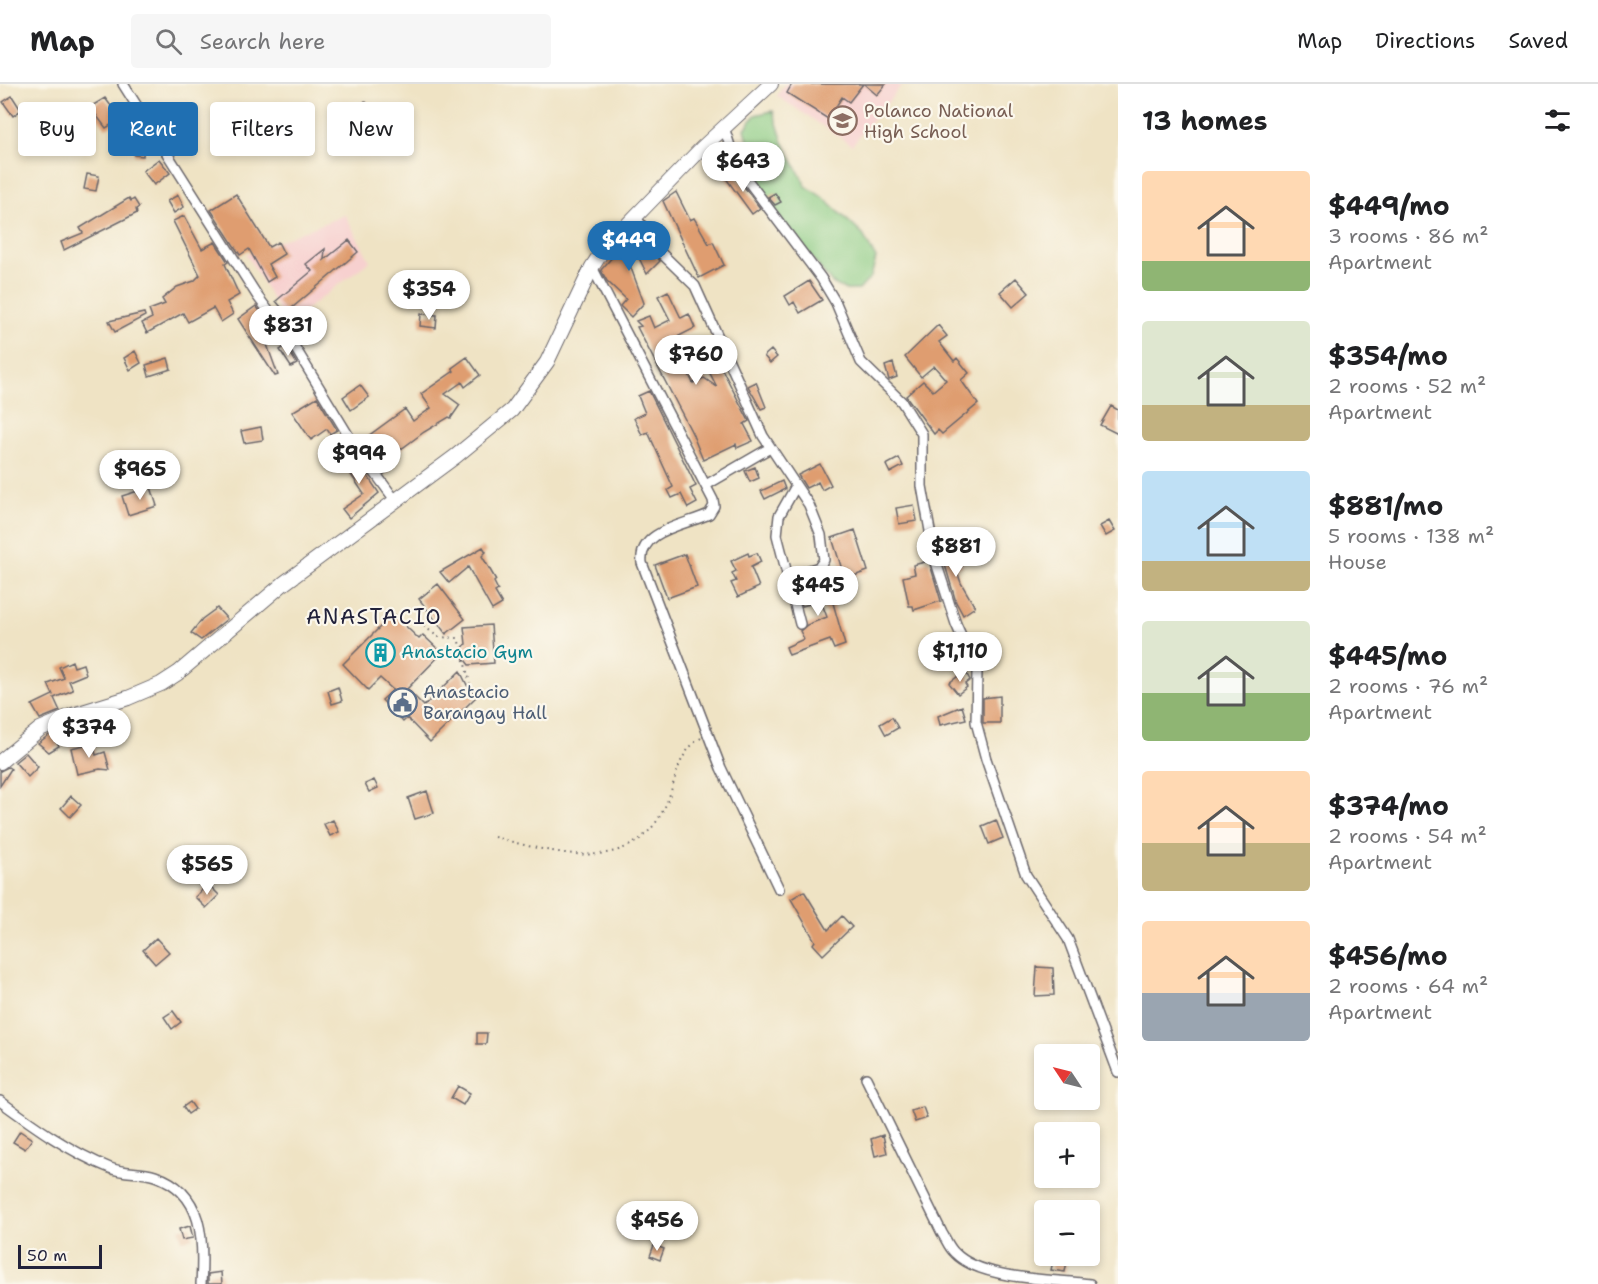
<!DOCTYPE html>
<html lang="en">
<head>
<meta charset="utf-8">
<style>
  body { margin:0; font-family:"Shantell Sans",sans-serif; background:#f6f6f6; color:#202124; height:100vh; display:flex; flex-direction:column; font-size:22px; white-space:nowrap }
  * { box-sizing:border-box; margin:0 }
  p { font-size:20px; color:#757577 }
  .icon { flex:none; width:33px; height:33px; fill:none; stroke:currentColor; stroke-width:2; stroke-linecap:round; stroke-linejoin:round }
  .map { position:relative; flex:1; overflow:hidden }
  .side { display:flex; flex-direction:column; background:#fff; width:480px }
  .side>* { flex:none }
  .hud { position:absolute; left:18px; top:18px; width:570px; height:54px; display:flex; gap:12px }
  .needle { width:39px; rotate:305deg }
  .buttons { position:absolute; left:1034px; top:960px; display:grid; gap:12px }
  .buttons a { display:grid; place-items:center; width:66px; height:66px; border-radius:6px; background:#fff; box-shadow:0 3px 9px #0003; font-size:30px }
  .scale { position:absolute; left:18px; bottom:15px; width:84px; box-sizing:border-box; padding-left:6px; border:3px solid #22223b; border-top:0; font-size:16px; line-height:21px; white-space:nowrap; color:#22223b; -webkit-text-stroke:4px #fbf7ec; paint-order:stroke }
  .price { position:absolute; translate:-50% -51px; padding:0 14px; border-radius:21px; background:#fff; color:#222; font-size:20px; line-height:39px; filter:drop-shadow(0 2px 3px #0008) }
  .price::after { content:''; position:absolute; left:50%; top:36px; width:18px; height:14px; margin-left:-9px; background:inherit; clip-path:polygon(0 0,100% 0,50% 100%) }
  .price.selected { background:#1f6fb2; color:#fff }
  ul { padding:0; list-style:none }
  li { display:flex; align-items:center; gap:18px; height:150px; padding:0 24px }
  li span { display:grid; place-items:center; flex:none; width:168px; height:120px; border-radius:6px; color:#555 }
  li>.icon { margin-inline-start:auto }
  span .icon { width:72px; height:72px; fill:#fffc; stroke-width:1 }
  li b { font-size:26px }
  h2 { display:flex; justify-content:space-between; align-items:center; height:72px; padding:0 24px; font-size:26px }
  .pill { padding:0 21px; border-radius:6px; background:#fff; box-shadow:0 3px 9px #0003; font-size:21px; line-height:54px }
  .pill.selected { background:#1f6fb2; color:#fff }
  header { display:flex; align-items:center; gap:36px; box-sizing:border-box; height:84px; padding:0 30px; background:#fff; border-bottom:2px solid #e0e0e0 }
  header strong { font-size:28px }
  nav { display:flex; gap:33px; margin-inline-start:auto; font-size:21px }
  .search { width:420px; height:54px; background:#f6f6f6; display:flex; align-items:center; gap:15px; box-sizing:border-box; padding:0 21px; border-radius:6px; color:#757577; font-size:22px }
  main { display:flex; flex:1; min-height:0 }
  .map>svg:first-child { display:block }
  .built { fill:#f7d0cf }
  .green { fill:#8bcb82; stroke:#56765e; stroke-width:1.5 }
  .building { fill:#df9d6f }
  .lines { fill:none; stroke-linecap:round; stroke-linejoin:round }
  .street-casing { stroke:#6a666b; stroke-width:12 }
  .secondary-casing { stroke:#6a666b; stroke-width:16 }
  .path { stroke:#6a666b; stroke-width:2; stroke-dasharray:1.5 4.5; stroke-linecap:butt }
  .street { stroke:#fff; stroke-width:9 }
  .secondary { stroke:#fff; stroke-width:14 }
  .labels { text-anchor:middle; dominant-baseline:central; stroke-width:4.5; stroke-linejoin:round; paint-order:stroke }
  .education-label { font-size:18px; fill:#785e54; stroke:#fbf7ec; text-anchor:start }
  .culture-label { font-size:18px; fill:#0d838f; stroke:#fbf7ec; text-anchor:start }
  .service-label { font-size:18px; fill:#4e5e75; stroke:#fbf7ec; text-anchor:start }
  .quarter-label { font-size:21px; letter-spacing:1.5px; fill:#22223b; stroke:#fbf7ec }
</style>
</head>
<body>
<header>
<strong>Map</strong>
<div class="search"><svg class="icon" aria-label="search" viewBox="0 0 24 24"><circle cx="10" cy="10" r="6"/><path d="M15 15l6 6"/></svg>Search here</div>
<nav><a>Map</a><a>Directions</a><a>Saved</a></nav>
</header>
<main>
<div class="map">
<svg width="1118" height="1200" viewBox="0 0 1118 1200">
  <rect width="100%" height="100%" fill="#fbf7ec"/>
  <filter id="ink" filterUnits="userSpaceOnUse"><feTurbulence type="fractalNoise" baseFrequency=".0167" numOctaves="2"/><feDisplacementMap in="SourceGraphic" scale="12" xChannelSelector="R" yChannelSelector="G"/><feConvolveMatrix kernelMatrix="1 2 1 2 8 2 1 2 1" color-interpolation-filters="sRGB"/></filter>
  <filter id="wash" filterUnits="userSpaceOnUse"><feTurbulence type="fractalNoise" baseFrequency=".008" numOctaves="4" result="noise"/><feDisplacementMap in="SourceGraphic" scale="24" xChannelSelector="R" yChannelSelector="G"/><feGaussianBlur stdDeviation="1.35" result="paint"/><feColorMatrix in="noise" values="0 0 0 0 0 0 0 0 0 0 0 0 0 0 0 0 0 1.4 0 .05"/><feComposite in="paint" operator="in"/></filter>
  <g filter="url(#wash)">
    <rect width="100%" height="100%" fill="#efe3c4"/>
    <path class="built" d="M785 0H903L852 61 777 12Z
      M345 131 370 177 287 240 246 170Z"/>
    <path class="green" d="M773 27 783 58 806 102 825 115 863 151 876 174 871 193 859 206H846L832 199 776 130 760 100 745 45 755 31Z"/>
    <g id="blocks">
      <path class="building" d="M792 0H863L849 18 842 13 828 35 787 9Z
        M864 0H886L877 11Z
        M12 12 21 26 13 32 3 18Z
        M105 14 121 35 106 44 90 23Z
        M365 17 376 30 361 44 350 32Z
        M135 54 144 55 143 72 134 71Z
        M714 65 722 72 713 82 704 75Z
        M159 75 170 89 154 101 143 87Z
        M733 88 760 124 752 130 725 93Z
        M87 90 99 92 96 107 84 105Z
        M676 108 690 136 694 134 709 160 713 158 724 181 699 194 663 117Z
        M775 109 781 118 775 121 768 113Z
        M236 110 269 163 278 158 284 170 268 180 275 193 267 198 249 165 240 171 211 126Z
        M178 111 184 123 174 129 167 117Z
        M129 114 131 117 134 115 139 123 136 125 137 129 64 166 61 158 83 149 80 144Z
        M184 132 202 165 215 158 228 178 225 180 239 211 227 218 233 230 221 238 213 224 188 238 183 229 147 249 142 239 152 234 149 226 165 220 162 215 177 203 194 197 200 191 173 137Z
        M634 148 660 177 647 190 638 172 628 176 644 219 631 233 620 222 626 215 607 197 601 186Z
        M349 156 358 168 286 229 276 217 312 187 306 180 325 165 324 176Z
        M1016 194 1029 209 1013 223 1000 208Z
        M809 197 822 216 800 229 794 218 790 221 785 212Z
        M668 207 681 234 689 230 695 244 673 255 693 299 704 294 717 303 700 270 711 264 749 337 744 340 753 357 737 364 736 360 703 376 692 349 637 243 641 242 636 237 649 232 654 244 670 236 658 212Z
        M256 222 270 240 261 244 278 291 275 292 238 235Z
        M144 229 145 232 115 248 109 237Z
        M421 230 437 231 436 244 420 242Z
        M938 241 947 252 939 258 954 277 957 274 969 289 961 296 978 320 942 350 938 346 934 350 906 312 923 297 933 307 946 296 934 282 921 293 905 273Z
        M286 262 297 280 291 283 280 266Z
        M771 266 777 273 770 279 764 272Z
        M135 267 141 279 130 286 124 274Z
        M467 273 480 291 465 303 462 298 445 310 460 321 451 334 449 333 424 348 384 378 390 386 384 390 360 358 405 325 413 337 431 324 421 310 454 287 452 284Z
        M168 274 171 285 149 292 146 281Z
        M893 279 897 293 889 296 885 282Z
        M756 298 766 323 761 325 748 302Z
        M360 301 369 313 351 326 343 313Z
        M649 307 696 402 690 405 697 419 688 424 681 410 672 414 668 406 673 403 648 348 642 351 634 334 645 329 638 312Z
        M317 313 337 346 330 350 327 345 311 356 292 328Z
        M1111 322 1118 326V350L1100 341Z
        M261 343 263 356 244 359 241 347Z
        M350 366 379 409 349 434 342 425 364 410 346 383 350 381 343 371Z
        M899 374 903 382 890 389 886 381Z
        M820 380 831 401 822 406 818 398 806 404 798 391Z
        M755 383 759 394 750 398 745 387Z
        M782 397 785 405 765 415 761 407Z
        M151 403 157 422 128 431 122 412Z
        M914 421 917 437 899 440 896 424Z
        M1109 437 1115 447 1106 452 1100 442Z
        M855 446 868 487 845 495 832 454Z
        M955 459 962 482 956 484 961 499 975 523 963 531 956 518 940 464Z
        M483 463 486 468 482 472 496 496 494 498 498 506 495 508 502 520 492 526 468 483 449 499 440 488Z
        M748 469 749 472 757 469 761 478 751 483 759 503 738 513 731 499 736 497 732 489 736 487 731 477Z
        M685 470 697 503 667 514 655 481Z
        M929 477 941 517 914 526 913 522H909L903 493 915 490 913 481Z
        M825 491 845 561 834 565 830 556 789 571 786 563 804 555 800 547 807 541 827 533 821 517 802 522 796 498Z
        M438 500 465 535 446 550 419 515Z
        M217 524 227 535 201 556 191 549 202 535Z
        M393 530 419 555 423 551 442 569 407 605 424 622 460 587 467 601 477 612 430 658 407 634 403 638 382 616 393 606 380 594 368 606 343 580Z
        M491 541 494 579 469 581 459 568 466 560 464 543Z
        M72 577 74 583 83 580 86 590 69 597 73 606 54 614 60 627 40 635 32 621 53 611 48 600 64 594 59 583Z
        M965 587 970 596 965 600 967 603 958 610 949 599Z
        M338 603 342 617 332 620 328 607Z
        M1000 612V639H983V614Z
        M962 622 966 635 940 641 938 632Z
        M892 633 898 644 886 651 880 640Z
        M52 649 59 662 49 668 38 659Z
        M93 659 96 671 105 668 110 686 100 685 77 690 71 664Z
        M26 669 38 683 28 693 15 678Z
        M8 683 11 685 0 702V687Z
        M374 696 378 704 369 708 365 700Z
        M427 707 434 729 415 735 408 714Z
        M71 712 81 721 70 733 61 724Z
        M333 736 339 748 330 752 324 740Z
        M996 736 1003 754 989 760 982 742Z
        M208 800 219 811 206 824 195 813Z
        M804 807 828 846 842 832 852 843 823 871 813 860 815 857 791 815Z
        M156 854 169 868 155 880 143 866Z
        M1037 883 1053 884 1054 911 1035 912Z
        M173 927 181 938 172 945 164 933Z
        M477 949H487L486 960H477Z
        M458 1002 470 1009 463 1021 451 1014Z
        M190 1018 195 1025 188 1030 183 1023Z
        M923 1023 927 1034 915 1038 911 1027Z
        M20 1047 32 1055 25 1065 13 1058Z
        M883 1051 887 1069 875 1072 871 1055Z
        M190 1142 193 1154 182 1156 179 1145Z
        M654 1161 664 1165 660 1176 650 1172Z
        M1054 1172H1068L1065 1188 1051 1186Z
        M221 1188 222 1200H208V1190Z"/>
    </g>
  </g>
  <g filter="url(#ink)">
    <use href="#blocks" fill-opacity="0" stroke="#6a666b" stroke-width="1.5"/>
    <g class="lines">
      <defs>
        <path id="street" d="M123 0 258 213 291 257 353 359 395 416
          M724 43 736 81 821 194 836 219 861 278 902 318 922 350V402L935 475 956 540 977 587 976 638 986 675 1026 791 1068 855 1118 988
          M635 132 660 168 695 202 763 352 809 421 821 451 824 476 819 483 788 493
          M592 183 713 416 714 422 709 430C686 441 638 446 642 479L721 684 779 805
          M706 401 770 364
          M796 402 779 432 777 451 800 540
          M866 994 942 1149C946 1155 949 1164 955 1169 981 1196 1053 1195 1090 1200
          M0 1017C34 1042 70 1068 110 1084 124 1090 140 1087 155 1092 204 1108 204 1157 201 1200"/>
        <path id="secondary" d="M0 678 40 645 73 631 128 614 161 600 178 589 283 500 456 372 512 326 547 278 592 183 603 166 702 64 771 0"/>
      </defs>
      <use href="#street" class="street-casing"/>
      <use href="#secondary" class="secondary-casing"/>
      <path class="path" d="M424 542 438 553 458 554 470 599
        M494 753C561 771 641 795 670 710 677 689 680 667 701 654"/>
      <use href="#street" class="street"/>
      <use href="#secondary" class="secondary"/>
    </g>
  </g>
  <defs>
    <symbol id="school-ring" viewBox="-11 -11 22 22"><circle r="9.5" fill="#fbf7ec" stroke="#8d6e63" stroke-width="1.5"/><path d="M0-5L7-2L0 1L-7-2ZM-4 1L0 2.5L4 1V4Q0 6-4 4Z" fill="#8d6e63"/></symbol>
    <symbol id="building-ring" viewBox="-11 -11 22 22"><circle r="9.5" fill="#fbf7ec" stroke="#0f9aa8" stroke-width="1.5"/><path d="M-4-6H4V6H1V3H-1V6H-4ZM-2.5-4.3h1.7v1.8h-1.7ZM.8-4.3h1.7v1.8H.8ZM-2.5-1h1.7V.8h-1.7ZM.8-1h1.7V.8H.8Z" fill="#0f9aa8"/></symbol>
    <symbol id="civic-ring" viewBox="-11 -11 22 22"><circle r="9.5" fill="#fbf7ec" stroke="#5c6f8a" stroke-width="1.5"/><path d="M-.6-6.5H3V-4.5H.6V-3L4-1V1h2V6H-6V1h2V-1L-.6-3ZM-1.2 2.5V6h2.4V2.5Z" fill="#5c6f8a"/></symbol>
  </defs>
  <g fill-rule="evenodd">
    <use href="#school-ring" x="826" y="20" width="33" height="33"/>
    <use href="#building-ring" x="364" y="552" width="33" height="33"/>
    <use href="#civic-ring" x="386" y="602" width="33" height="33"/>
  </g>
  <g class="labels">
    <g class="education-label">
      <text x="864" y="27">Polanco National<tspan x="864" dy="21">High School</tspan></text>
    </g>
    <g class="culture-label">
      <text x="401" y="568">Anastacio Gym</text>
    </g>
    <g class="service-label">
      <text x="423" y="608">Anastacio<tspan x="423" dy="21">Barangay Hall</tspan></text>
    </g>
    <g class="quarter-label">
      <text x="374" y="533">ANASTACIO</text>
    </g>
  </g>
</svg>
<div class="buttons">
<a><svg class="needle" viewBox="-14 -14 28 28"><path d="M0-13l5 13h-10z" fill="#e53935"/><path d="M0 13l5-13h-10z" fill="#757577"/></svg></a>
<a>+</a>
<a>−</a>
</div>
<div class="scale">50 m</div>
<b class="price" style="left:743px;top:109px">$643</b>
<b class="price selected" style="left:629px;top:188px">$449</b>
<b class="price" style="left:429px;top:237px">$354</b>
<b class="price" style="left:288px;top:273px">$831</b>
<b class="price" style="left:696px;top:302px">$760</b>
<b class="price" style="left:359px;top:401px">$994</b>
<b class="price" style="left:140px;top:417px">$965</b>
<b class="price" style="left:956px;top:494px">$881</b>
<b class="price" style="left:818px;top:533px">$445</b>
<b class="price" style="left:960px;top:599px">$1,110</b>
<b class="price" style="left:89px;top:675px">$374</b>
<b class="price" style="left:207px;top:812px">$565</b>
<b class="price" style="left:657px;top:1168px">$456</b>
<div class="hud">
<a class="pill">Buy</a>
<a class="pill selected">Rent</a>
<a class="pill">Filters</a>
<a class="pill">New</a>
</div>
</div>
<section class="side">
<h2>13 homes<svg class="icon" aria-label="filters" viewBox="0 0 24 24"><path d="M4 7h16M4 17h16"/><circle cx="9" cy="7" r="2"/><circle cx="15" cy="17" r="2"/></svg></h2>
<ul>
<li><span style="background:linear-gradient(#ffd9b3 75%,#8fb573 0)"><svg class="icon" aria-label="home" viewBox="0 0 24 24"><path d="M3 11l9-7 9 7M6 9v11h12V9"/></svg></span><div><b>$449/mo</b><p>3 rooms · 86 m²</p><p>Apartment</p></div></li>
<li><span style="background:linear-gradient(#dfe7d0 70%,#c2b280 0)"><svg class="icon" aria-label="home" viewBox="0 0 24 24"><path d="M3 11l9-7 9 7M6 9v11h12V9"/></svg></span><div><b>$354/mo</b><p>2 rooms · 52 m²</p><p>Apartment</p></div></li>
<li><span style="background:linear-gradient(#bfe0f5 75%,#c2b280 0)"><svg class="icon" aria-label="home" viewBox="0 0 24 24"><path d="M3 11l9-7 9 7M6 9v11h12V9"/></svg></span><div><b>$881/mo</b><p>5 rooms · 138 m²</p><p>House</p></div></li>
<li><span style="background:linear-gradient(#dfe7d0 60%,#8fb573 0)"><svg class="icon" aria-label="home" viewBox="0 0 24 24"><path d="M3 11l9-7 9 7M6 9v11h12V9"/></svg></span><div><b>$445/mo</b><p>2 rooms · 76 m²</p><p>Apartment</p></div></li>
<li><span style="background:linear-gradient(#ffd9b3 60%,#c2b280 0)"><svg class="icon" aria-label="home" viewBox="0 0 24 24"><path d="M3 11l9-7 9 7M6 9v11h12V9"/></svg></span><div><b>$374/mo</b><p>2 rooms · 54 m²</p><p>Apartment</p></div></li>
<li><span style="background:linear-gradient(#ffd9b3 60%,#9aa5b1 0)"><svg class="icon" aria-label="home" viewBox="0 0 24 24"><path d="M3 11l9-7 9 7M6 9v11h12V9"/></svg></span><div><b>$456/mo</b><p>2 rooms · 64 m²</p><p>Apartment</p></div></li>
</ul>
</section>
</main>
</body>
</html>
